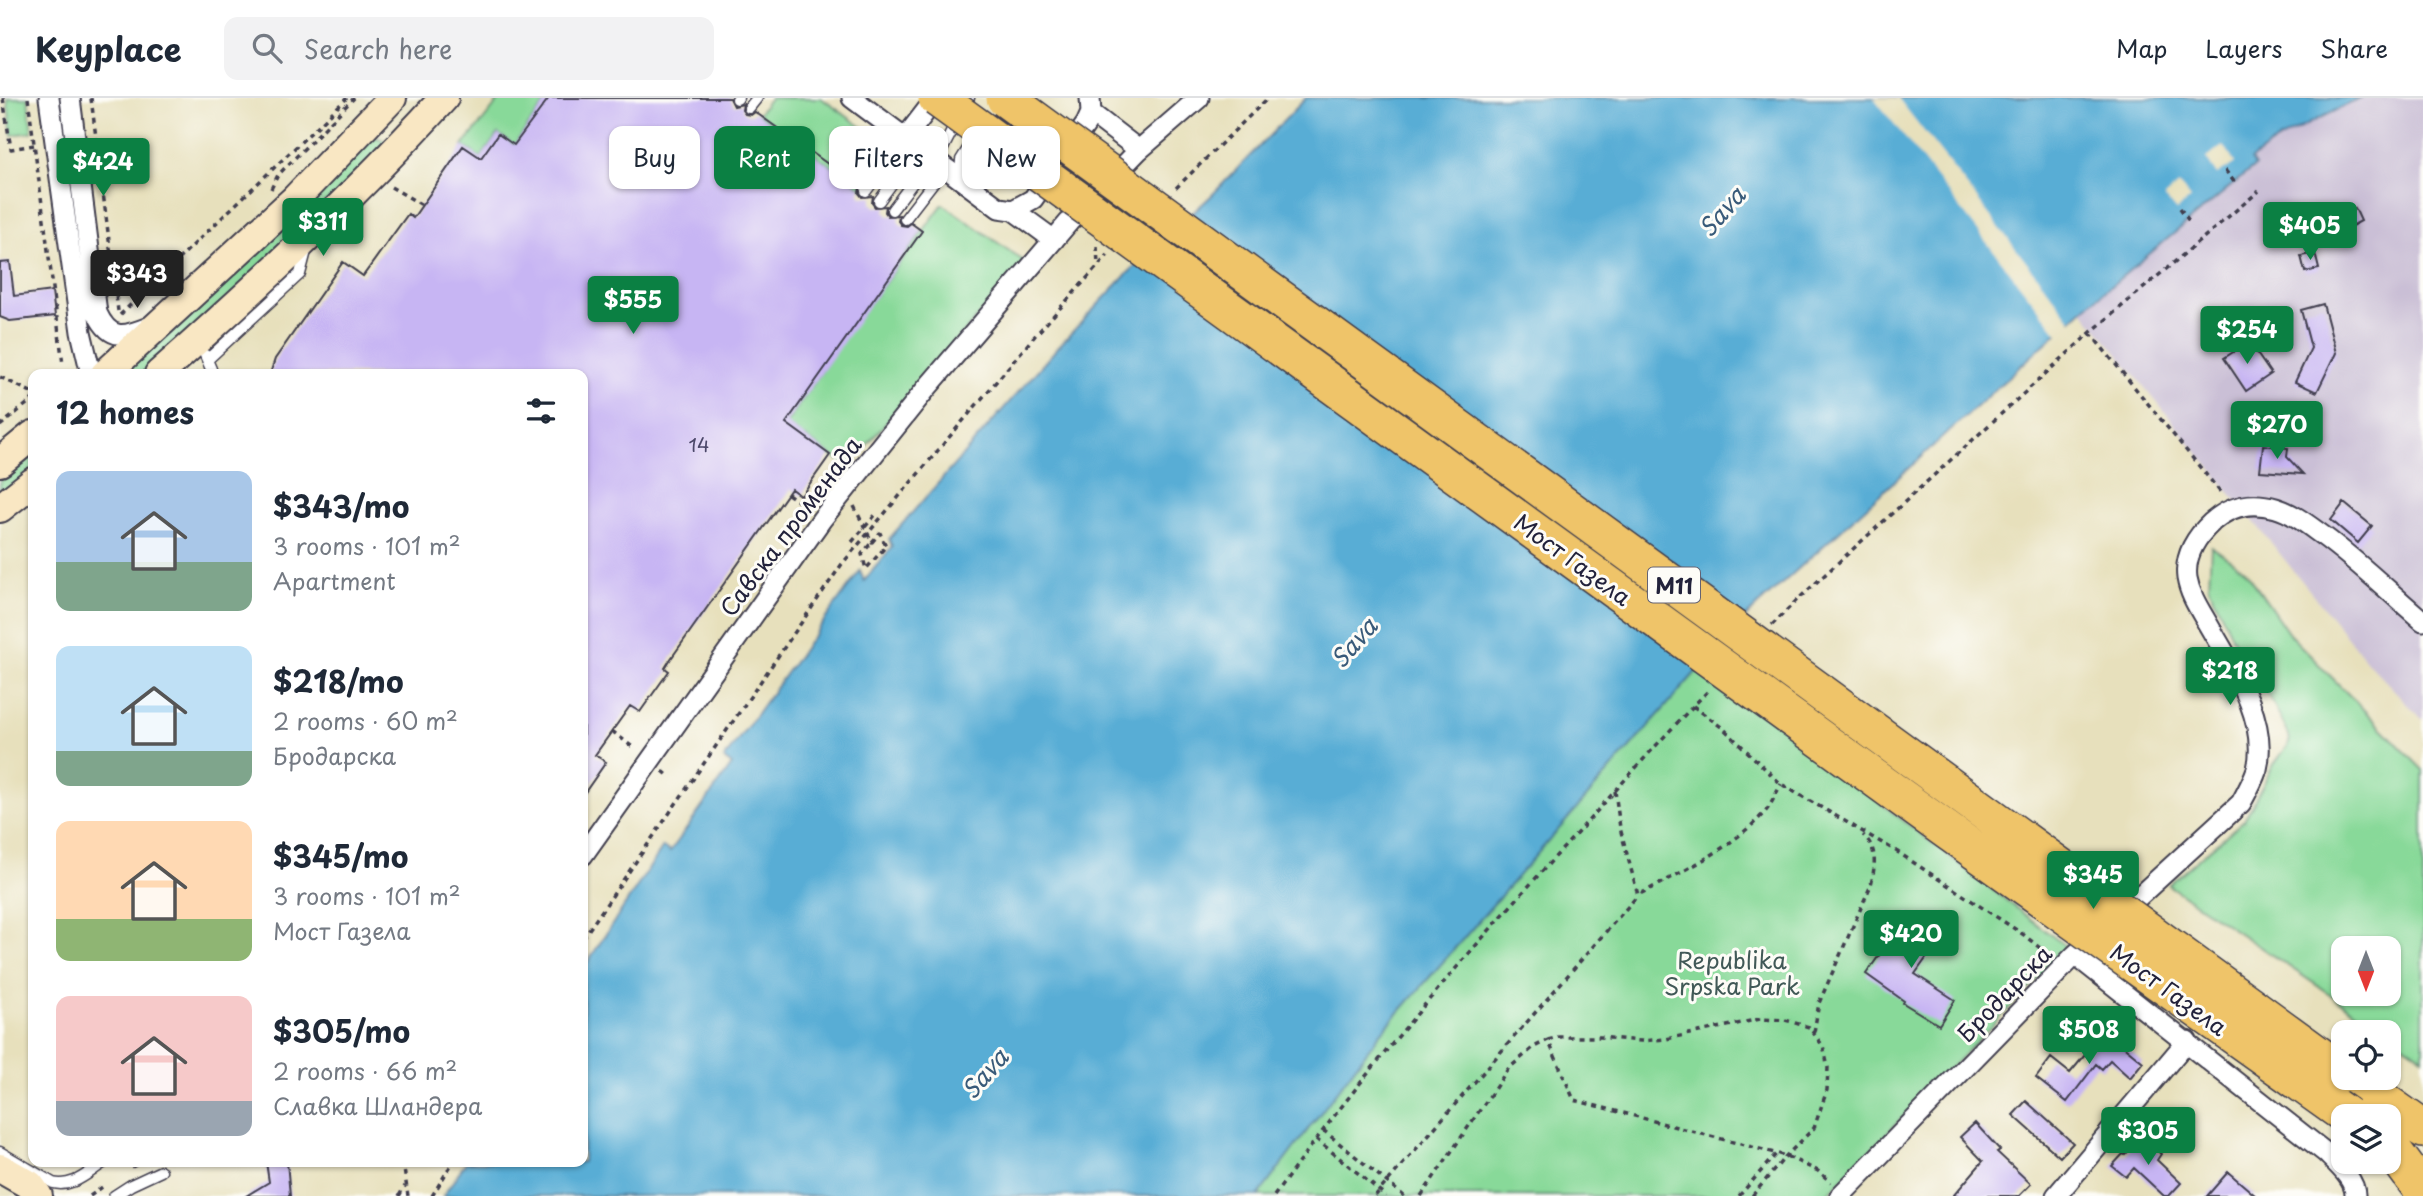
<!DOCTYPE html>
<html lang="en">
<head>
<meta charset="utf-8">
<style>
  body { margin:0; font-family:"Playpen Sans",sans-serif; background:#f2f2f3; color:#1f2937; height:100vh; display:flex; flex-direction:column; font-size:26px; white-space:nowrap }
  * { box-sizing:border-box; margin:0 }
  p { font-size:23px; color:#747a83 }
  .icon { flex:none; width:38px; height:38px; fill:none; stroke:currentColor; stroke-width:2; stroke-linecap:round; stroke-linejoin:round }
  .map { position:relative; flex:1; overflow:hidden }
  .sheet { position:absolute; left:28px; top:271px; width:560px; height:798px; display:flex; flex-direction:column; background:#fff; border-radius:14px; box-shadow:0 2px 5px #0004 }
  .sheet>* { flex:none }
  .hud { position:absolute; left:609px; top:28px; width:665px; height:63px; display:flex; gap:14px }
  .needle { width:46px; rotate:180deg }
  .controls { position:absolute; left:2331px; top:838px; display:grid; gap:14px }
  .controls a { display:grid; place-items:center; width:70px; height:70px; border-radius:14px; background:#fff; box-shadow:0 2px 5px #0004; font-size:35px }
  .price { position:absolute; translate:-50% -60px; padding:0 16px; border-radius:7px; background:#0b8043; color:#fff; font-size:23px; line-height:46px; filter:drop-shadow(0 2px 4px #0008) }
  .price::after { content:''; position:absolute; left:50%; top:42px; width:21px; height:16px; margin-left:-10px; background:inherit; clip-path:polygon(0 0,100% 0,50% 100%) }
  .price.selected { background:#222; color:#fff }
  ul { padding:0; list-style:none }
  li { display:flex; align-items:center; gap:21px; height:175px; padding:0 28px }
  li span { display:grid; place-items:center; flex:none; width:196px; height:140px; border-radius:14px; color:#555 }
  li>.icon { margin-inline-start:auto }
  span .icon { width:84px; height:84px; fill:#fffc; stroke-width:1 }
  li b { font-size:30px }
  h2 { display:flex; justify-content:space-between; align-items:center; height:84px; padding:0 28px; font-size:30px }
  .pill { padding:0 24px; border-radius:14px; background:#fff; box-shadow:0 2px 5px #0004; font-size:24px; line-height:63px }
  .pill.selected { background:#0b8043; color:#fff }
  header { display:flex; align-items:center; gap:42px; box-sizing:border-box; height:98px; padding:0 35px; background:#fff; border-bottom:2px solid #e0e1e3 }
  header strong { font-size:33px }
  nav { display:flex; gap:38px; margin-inline-start:auto; font-size:24px }
  .search { width:490px; height:63px; background:#f2f2f3; display:flex; align-items:center; gap:18px; box-sizing:border-box; padding:0 24px; border-radius:14px; color:#747a83; font-size:26px }
  .map>svg:first-child { display:block }
  .industrial { fill:#cabfd6 }
  .green { fill:#88d999; stroke:#557e6a; stroke-width:2; fill-rule:evenodd }
  .water { fill:#59add5; stroke:#3e6888; stroke-width:2 }
  .pier { fill:#e7e0bc }
  .building { fill:#c7b5f3 }
  .lines { fill:none; stroke-linecap:round; stroke-linejoin:round }
  .lane-casing { stroke:#403e4e; stroke-width:13 }
  .street-casing { stroke:#403e4e; stroke-width:23 }
  .secondary-casing { stroke:#403e4e; stroke-width:32 }
  .highway-casing { stroke:#403e4e; stroke-width:40 }
  .path { stroke:#403e4e; stroke-width:3.5; stroke-dasharray:5 5; stroke-linecap:butt }
  .lane { stroke:#fff; stroke-width:10 }
  .street { stroke:#fff; stroke-width:19 }
  .secondary { stroke:#f9e7c3; stroke-width:28 }
  .highway { stroke:#efc469; stroke-width:37 }
  .highway-bridge-casing { stroke:#403e4e; stroke-width:40; stroke-linecap:butt }
  .highway-bridge { stroke:#efc469; stroke-width:37 }
  .labels { text-anchor:middle; dominant-baseline:central; stroke-width:6; stroke-linejoin:round; paint-order:stroke }
  .number-label { font-size:19px; fill:#4b4769 }
  .shield { fill:#fdfcf7; stroke:#646373; stroke-width:2 }
  .shield-label { font-size:21px; font-weight:bold; fill:#22223b }
  .street-label { font-size:23px; fill:#22223b; stroke:#fdfcf7 }
  .park-label { font-size:23px; fill:#415957; stroke:#fdfcf7 }
  .water-label { font-size:24px; font-style:italic; fill:#385a79; stroke:#fdfcf7 }
</style>
</head>
<body>
<header>
<strong>Keyplace</strong>
<div class="search"><svg class="icon" aria-label="search" viewBox="0 0 24 24"><circle cx="10" cy="10" r="6"/><path d="M15 15l6 6"/></svg>Search here</div>
<nav><a>Map</a><a>Layers</a><a>Share</a></nav>
</header>
<div class="map">
<svg width="2423" height="1098" viewBox="0 0 2423 1098">
  <rect width="100%" height="100%" fill="#fdfcf7"/>
  <filter id="ink" filterUnits="userSpaceOnUse"><feTurbulence type="fractalNoise" baseFrequency=".0143" numOctaves="2"/><feDisplacementMap in="SourceGraphic" scale="14" xChannelSelector="R" yChannelSelector="G"/><feConvolveMatrix kernelMatrix="1 2 1 2 8 2 1 2 1" color-interpolation-filters="sRGB"/></filter>
  <filter id="wash" filterUnits="userSpaceOnUse"><feTurbulence type="fractalNoise" baseFrequency=".00686" numOctaves="4" result="noise"/><feDisplacementMap in="SourceGraphic" scale="28" xChannelSelector="R" yChannelSelector="G"/><feGaussianBlur stdDeviation="1.57" result="paint"/><feColorMatrix in="noise" values="0 0 0 0 0 0 0 0 0 0 0 0 0 0 0 0 0 1.4 0 .05"/><feComposite in="paint" operator="in"/></filter>
  <g filter="url(#wash)">
    <rect width="100%" height="100%" fill="#e7e0bc"/>
    <path class="industrial" d="M2361 0H2423V622L2370 567 2082 212 2255 69 2251 63 2270 47 2299 30Z"/>
    <path class="green" d="M7 0H28L32 34 12 37Z
      M501 0H549L514 47 498 36 481 60 463 48Z
      M770 0H821L893 51 863 91 758 16Z
      M362 33 399 49 159 276H104Z
      M943 106 1025 164 848 369 786 326 845 239Z
      M33 337V384L0 410V364Z
      M2211 448 2245 472 2289 536 2423 672V959L2168 787 2244 722 2274 666 2290 645 2289 637 2274 607 2235 545 2209 489ZM2343 850H2389V896H2343Z
      M1702 567 2068 850 1826 1098H1258L1380 936Z"/>
    <path class="water" d="M1306 0H2361C2323 19 2284 35 2251 62L2255 68 2082 212 1752 513 1702 567 1380 936 1258 1098H443L466 1064H583V871L663 749 670 754 732 667 724 661 860 473 864 483 892 449 889 441 1058 249 1126 177 1211 98Z"/>
    <path class="pier" d="M1874 0H1898L2073 224 2059 237Z
      M2224 48 2235 65 2217 77 2206 60Z
      M2179 87 2191 100 2176 113 2164 99Z"/>
    <g id="blocks">
      <path class="building" d="M549 0H730L734 8 743 6 742 12 745 16 751 17 755 14 860 89 859 95 862 99 873 98 872 105 875 109 886 108 885 114 888 118 899 117 898 123 901 127 907 128 911 125 922 133 786 325 830 357 801 398 791 391 670 562 665 570 669 573 640 614 630 608 595 657 606 664 583 697V276H270L275 261 343 164 363 178 408 116 413 120 463 48 481 60 498 36 514 47Z
        M2355 110 2361 123 2346 131 2340 118Z
        M2315 155 2319 171 2305 174 2301 158Z
        M10 164 14 198 52 193 55 218 10 223 0 219V165Z
        M2323 206 2336 255 2317 294 2295 284 2311 250 2301 212Z
        M2249 244 2271 276 2246 293 2224 260Z
        M2263 347 2288 350 2287 359 2303 376 2260 373Z
        M2344 405 2372 428 2358 445 2331 422Z
        M1909 815 1942 838 1915 876 1955 902 1939 927 1903 905 1904 903 1866 876Z
        M2105 933 2143 964 2130 980 2110 962 2102 971 2096 966 2067 1004 2036 980 2051 960 2070 975Z
        M2026 1003 2073 1045 2060 1059 2013 1017Z
        M1975 1025 2000 1052 1997 1054 2031 1086 2019 1098H1953L1983 1063 1960 1039Z
        M2141 1039 2161 1056 2157 1062 2181 1085 2169 1098H2164L2134 1070 2126 1079 2112 1068 2123 1056 2125 1057Z
        M266 1064H287L290 1098H246L269 1084Z
        M2228 1074 2256 1098H2207Z"/>
    </g>
  </g>
  <g filter="url(#ink)">
    <use href="#blocks" fill-opacity="0" stroke="#403e4e" stroke-width="2"/>
    <g class="lines">
      <defs>
        <path id="lane" d="M737 1 738 0
          M749 10 757 0
          M937 62 969 0
          M960 80 961 62 976 38
          M866 93 906 39
          M879 103 919 49
          M892 112 932 59
          M905 121 945 69
          M205 257 211 271V276
          M207 262 300 176 306 153
          M0 1054 53 1085C74 1090 88 1074 105 1064
          M114 1098 131 1087 161 1073"/>
        <path id="street" d="M49 0 81 234 91 276
          M70 0 97 215C111 245 126 238 151 228
          M852 0 999 110 1013 112 1033 101 1086 26 1091 15 1090 0
          M1091 15 1139 52
          M906 39 936 0
          M1013 112 1054 142
          M583 757 822 421 926 291 1069 124 1139 52 1199 0
          M2075 857 2326 1055C2337 1066 2356 1082 2355 1098
          M1840 1098 2075 857 2241 705C2247 694 2253 683 2257 671 2269 622 2232 568 2209 528 2200 512 2190 498 2187 480 2184 457 2196 439 2212 424 2230 408 2252 403 2276 410 2293 415 2308 427 2322 437 2358 463 2389 494 2423 523
          M2056 1098 2187 943"/>
        <path id="secondary" d="M105 276 295 101 392 0
          M159 276C259 188 355 98 444 0
          M0 364 33 337
          M0 410 33 384
          M0 1070 30 1087 38 1098"/>
        <path id="highway" d="M2351 980 2423 1031
          M2392 1051 2423 1093"/>
      </defs>
      <use href="#lane" class="lane-casing"/>
      <use href="#street" class="street-casing"/>
      <use href="#secondary" class="secondary-casing"/>
      <use href="#highway" class="highway-casing"/>
      <path class="path" d="M3 0 11 51 34 47
        M28 0 63 266
        M91 0 118 213
        M2225 72 2235 85
        M391 89 422 107
        M1176 90 1268 0
        M271 91 278 77 354 0
        M2180 110 2189 123
        M1097 148 1098 167
        M120 217 347 0
        M2090 235 2222 396
        M0 279 33 295
        M0 328 33 301
        M788 396 809 411
        M854 408 872 444 880 435 886 448 866 471 862 456 872 444
        M852 444 877 415
        M1772 527 1796 503 2090 235 2259 93
        M1693 608 1724 631 1781 686 1896 753 2024 837 2051 859
        M612 633 635 651
        M663 673 670 679
        M1615 693 1620 730 1638 797C1682 774 1731 751 1765 714 1772 706 1776 695 1781 686
        M583 840 842 466 1033 240 1108 157
        M1814 934 1819 905 1871 787C1875 768 1878 750 1863 737
        M1548 942 1558 939H1601L1641 943 1666 941 1760 921 1785 922 1809 929 1823 948 1828 969 1827 992 1814 1030 1786 1058 1752 1098
        M1323 1032 1404 1098
        M1316 1041 1386 1098
        M403 1064 408 1098
        M132 1069 142 1064
        M90 1098 105 1087
        M399 1098 405 1088
        M432 1098 453 1064
        M1274 1098C1367 970 1471 850 1578 734 1621 687 1663 638 1708 593
        M1375 1098 1638 797
        M1421 1098 1508 971 1534 949 1548 942 1574 1002 1786 1058 1818 1073 1831 1084
        M1739 1098 1776 1056"/>
      <use href="#lane" class="lane"/>
      <use href="#street" class="street"/>
      <use href="#secondary" class="secondary"/>
      <use href="#highway" class="highway"/>
      <defs>
        <path id="highway-bridge" d="M937 0 1949 734 2347 1018
          M1005 0 2343 975"/>
      </defs>
      <use href="#highway-bridge" class="highway-bridge-casing"/>
      <use href="#highway-bridge" class="highway-bridge"/>
    </g>
  </g>
  <g class="labels">
    <g class="number-label">
      <text x="699" y="346">14</text>
    </g>
    <rect class="shield" x="1648" y="469.5" width="52" height="35" rx="5"/>
    <g class="shield-label">
      <text x="1674" y="487">M11</text>
    </g>
    <g class="street-label">
      <text transform="translate(790 428) rotate(-53)">Савска променада</text>
      <text transform="translate(1573 461) rotate(36)">Мост Газела</text>
      <text transform="translate(2169 891) rotate(36)">Мост Газела</text>
      <text transform="translate(2004 895) rotate(-46)">Бродарска</text>
    </g>
    <g class="park-label">
      <text x="1732" y="861">Republika<tspan x="1732" dy="26">Srpska Park</tspan></text>
    </g>
    <g class="water-label">
      <text transform="translate(1721 113) rotate(-49)">Sava</text>
      <text transform="translate(1353 544) rotate(-49)">Sava</text>
      <text transform="translate(984 975) rotate(-49)">Sava</text>
    </g>
  </g>
</svg>
<div class="controls">
<a><svg class="needle" viewBox="-14 -14 28 28"><path d="M0-13l5 13h-10z" fill="#e53935"/><path d="M0 13l5-13h-10z" fill="#747a83"/></svg></a>
<a><svg class="icon" aria-label="locate" viewBox="0 0 24 24"><circle cx="12" cy="12" r="6"/><path d="M12 2v4M12 18v4M2 12h4M18 12h4"/></svg></a>
<a><svg class="icon" aria-label="layers" viewBox="0 0 24 24"><path d="M12 4l9 5-9 5-9-5zM3 14l9 5 9-5"/></svg></a>
</div>
<b class="price" style="left:103px;top:100px">$424</b>
<b class="price" style="left:323px;top:160px">$311</b>
<b class="price" style="left:2310px;top:164px">$405</b>
<b class="price selected" style="left:137px;top:212px">$343</b>
<b class="price" style="left:633px;top:238px">$555</b>
<b class="price" style="left:2247px;top:268px">$254</b>
<b class="price" style="left:2277px;top:363px">$270</b>
<b class="price" style="left:2230px;top:609px">$218</b>
<b class="price" style="left:2093px;top:813px">$345</b>
<b class="price" style="left:1911px;top:872px">$420</b>
<b class="price" style="left:2089px;top:968px">$508</b>
<b class="price" style="left:2148px;top:1069px">$305</b>
<div class="hud">
<a class="pill">Buy</a>
<a class="pill selected">Rent</a>
<a class="pill">Filters</a>
<a class="pill">New</a>
</div>
<section class="sheet">
<h2>12 homes<svg class="icon" aria-label="filters" viewBox="0 0 24 24"><path d="M4 7h16M4 17h16"/><circle cx="9" cy="7" r="2"/><circle cx="15" cy="17" r="2"/></svg></h2>
<ul>
<li><span style="background:linear-gradient(#a9c7e8 65%,#7fa58c 0)"><svg class="icon" aria-label="home" viewBox="0 0 24 24"><path d="M3 11l9-7 9 7M6 9v11h12V9"/></svg></span><div><b>$343/mo</b><p>3 rooms · 101 m²</p><p>Apartment</p></div></li>
<li><span style="background:linear-gradient(#bfe0f5 75%,#7fa58c 0)"><svg class="icon" aria-label="home" viewBox="0 0 24 24"><path d="M3 11l9-7 9 7M6 9v11h12V9"/></svg></span><div><b>$218/mo</b><p>2 rooms · 60 m²</p><p>Бродарска</p></div></li>
<li><span style="background:linear-gradient(#ffd9b3 70%,#8fb573 0)"><svg class="icon" aria-label="home" viewBox="0 0 24 24"><path d="M3 11l9-7 9 7M6 9v11h12V9"/></svg></span><div><b>$345/mo</b><p>3 rooms · 101 m²</p><p>Мост Газела</p></div></li>
<li><span style="background:linear-gradient(#f6c9c9 75%,#9aa5b1 0)"><svg class="icon" aria-label="home" viewBox="0 0 24 24"><path d="M3 11l9-7 9 7M6 9v11h12V9"/></svg></span><div><b>$305/mo</b><p>2 rooms · 66 m²</p><p>Славка Шландера</p></div></li>
</ul>
</section>
</div>
</body>
</html>
